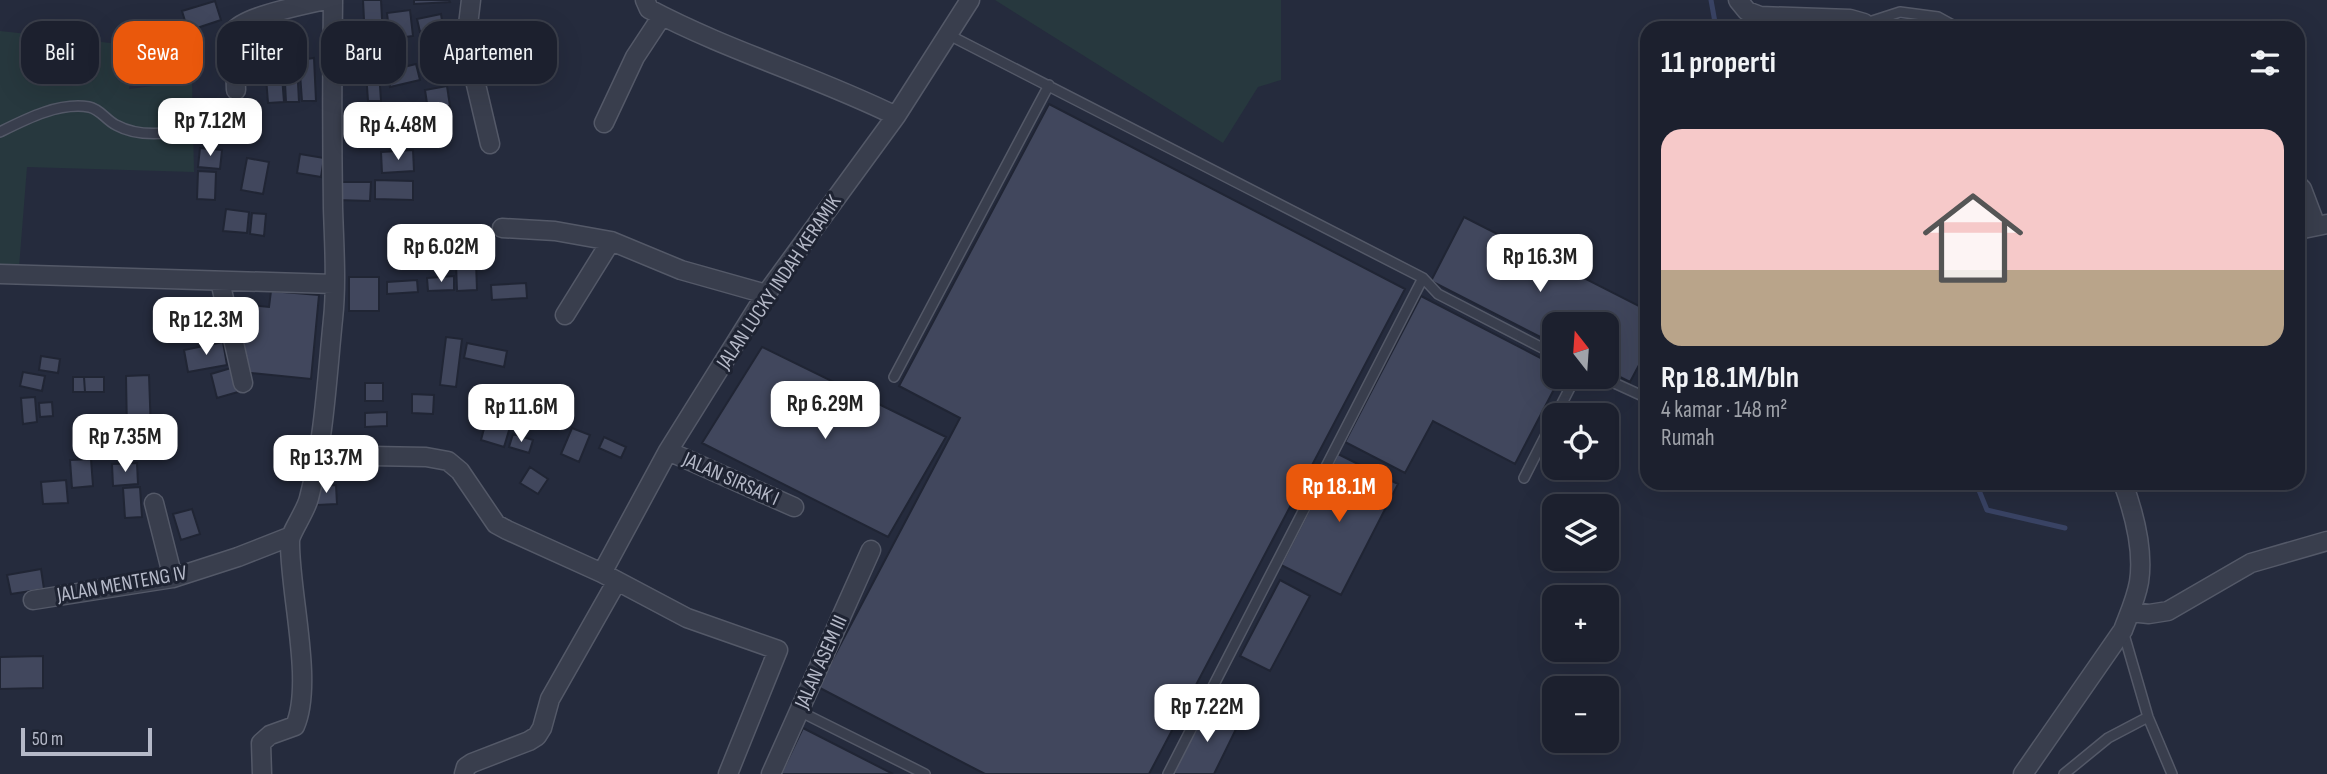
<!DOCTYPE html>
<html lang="id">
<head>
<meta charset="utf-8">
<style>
  body { margin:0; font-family:"Sofia Sans Condensed",sans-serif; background:#252836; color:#f1f3f6; height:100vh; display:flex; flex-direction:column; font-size:26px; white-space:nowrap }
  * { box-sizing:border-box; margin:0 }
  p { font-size:23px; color:#a0a3aa }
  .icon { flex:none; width:38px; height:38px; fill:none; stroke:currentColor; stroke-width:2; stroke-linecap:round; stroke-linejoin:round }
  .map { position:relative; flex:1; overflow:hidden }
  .sheet { position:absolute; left:1640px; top:21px; width:665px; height:469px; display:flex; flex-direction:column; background:#1c202e; border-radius:21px; box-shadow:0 7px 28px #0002,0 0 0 2px #3a3e4a }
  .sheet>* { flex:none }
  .guide { position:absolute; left:21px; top:21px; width:665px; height:63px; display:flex; gap:14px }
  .needle { width:46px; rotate:343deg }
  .buttons { position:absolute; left:1542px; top:312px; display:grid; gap:14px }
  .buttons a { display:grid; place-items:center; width:77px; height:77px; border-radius:14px; background:#1c202e; box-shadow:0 7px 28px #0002,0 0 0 2px #3a3e4a; font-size:35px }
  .scale { position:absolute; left:21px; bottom:18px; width:131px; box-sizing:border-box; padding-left:7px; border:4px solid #b5b9c8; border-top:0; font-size:19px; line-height:24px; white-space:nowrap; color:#b5b9c8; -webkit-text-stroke:5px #1e2332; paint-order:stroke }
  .price { position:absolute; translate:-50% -60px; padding:0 16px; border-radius:14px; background:#fff; color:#222; font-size:23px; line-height:46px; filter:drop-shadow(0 2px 4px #0008) }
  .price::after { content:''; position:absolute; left:50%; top:42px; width:21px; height:16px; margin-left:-10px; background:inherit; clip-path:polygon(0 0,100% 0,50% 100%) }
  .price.active { background:#ea580c; color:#fff }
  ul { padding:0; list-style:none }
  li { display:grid; align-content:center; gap:14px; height:371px; padding:0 21px }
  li+li { border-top:2px solid #3a3e4a }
  li span { display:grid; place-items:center; height:217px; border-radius:21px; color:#555 }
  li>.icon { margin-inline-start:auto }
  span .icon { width:126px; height:126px; fill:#fffc; stroke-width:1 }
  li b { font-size:30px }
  h2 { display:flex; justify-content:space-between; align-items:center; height:84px; padding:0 21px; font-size:30px }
  .tag { padding:0 24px; border-radius:21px; background:#1c202e; box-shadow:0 7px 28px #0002,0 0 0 2px #3a3e4a; font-size:24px; line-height:63px }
  .tag.active { background:#ea580c; color:#fff }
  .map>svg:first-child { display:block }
  .green { fill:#27383e }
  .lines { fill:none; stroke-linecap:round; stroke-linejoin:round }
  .stream { stroke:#394364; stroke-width:5 }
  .building { fill:#41475d; stroke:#202534; stroke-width:2 }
  .service-casing { stroke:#545968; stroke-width:12 }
  .minor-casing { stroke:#545968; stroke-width:21 }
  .service { stroke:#393e4d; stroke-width:9 }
  .minor { stroke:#393e4d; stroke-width:18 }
  .labels { text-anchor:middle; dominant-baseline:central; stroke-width:6; stroke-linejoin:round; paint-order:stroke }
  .street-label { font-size:21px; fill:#b5b9c8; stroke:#1e2332 }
</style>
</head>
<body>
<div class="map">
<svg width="2327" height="774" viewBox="0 0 2327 774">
  <rect width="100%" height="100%" fill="#252b3d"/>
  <path class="green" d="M995 0H1281V80L1258 87 1223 143Z
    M0 31 138 46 129 89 192 81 194 172 27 167 18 280 0 283Z"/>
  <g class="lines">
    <path class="stream" d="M1711 0 1716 28
      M1976 483 1987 510 2065 528"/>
  </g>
  <path class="building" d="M363 0H381L383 38 365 39Z
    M414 0H449L450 2 414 4Z
    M215 1 221 20 188 31 182 11Z
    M410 10 413 36 390 39 387 13Z
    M441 14 443 27 420 32 417 19Z
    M449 30 454 49 435 53 430 34Z
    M314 58 316 101H302L299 60Z
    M281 63 284 102 268 103 265 64Z
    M297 63 299 102H286L284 64Z
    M416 64 420 80 390 87 387 71Z
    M379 71 381 101H368L366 72Z
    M447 86 450 106 428 110 425 90Z
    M1049 104 1405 289 1149 774H985L818 687 960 418 899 386Z
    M200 148 222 150 220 169 198 167Z
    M413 150 414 171 382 173 381 152Z
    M300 154 324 158 321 177 297 173Z
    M247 158 269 162 263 194 241 190Z
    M198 171 216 172 215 200 197 199Z
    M375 180 413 181V200L375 199Z
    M337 182H371L370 201 336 200Z
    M226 209 249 212 247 233 223 231Z
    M252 213 266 214 264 236 250 234Z
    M1464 217 1647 310V350L1630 382 1606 370V324H1554V344L1431 281Z
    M485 233 486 257 464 258 463 234Z
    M476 262 477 290 457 291 456 263Z
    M454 276V290L428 291 427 278Z
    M349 277H379V311H349Z
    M417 280 418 292 387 294V282Z
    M526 283 527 298 492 300 491 285Z
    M271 291 319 295 311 379 241 372 248 305 269 307Z
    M1421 296 1554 365V376H1561L1515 464 1433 421 1405 473 1345 442Z
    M446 337 462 339 456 387 440 385Z
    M223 342 227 365 188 372 184 350Z
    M467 343 507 351 504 367 464 358Z
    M762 347 946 437 888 537 702 443Z
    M41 356 60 359 58 373 39 370Z
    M231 368 238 392 217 398 211 374Z
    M23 372 45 376 42 391 20 386Z
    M149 375 151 432 127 433 126 376Z
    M73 377H84L85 392H73Z
    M84 377H104V392H85Z
    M365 383H383V401H365Z
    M513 389 552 394 549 418 509 413Z
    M412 394 434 395 433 414 412 413Z
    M35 397 37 422 23 424 21 398Z
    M52 402 53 416 40 417 39 403Z
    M387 412V426L365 427V413Z
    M486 421 510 427 504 447 481 440Z
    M572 428 590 435 579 462 561 454Z
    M513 434 533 440 529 453 509 447Z
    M604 437 626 447 621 458 599 448Z
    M1338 454 1398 484 1341 595 1281 565Z
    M91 459 93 486 72 488 70 460Z
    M137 463 138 484 113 486 112 464Z
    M530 467 548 479 538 494 520 483Z
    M66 480 68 503 43 504 41 482Z
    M336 485 337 504 317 505 316 486Z
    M140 487 142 517 125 518 123 488Z
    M192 509 200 534 181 540 173 514Z
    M41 569 44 589 11 594 7 575Z
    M1280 580 1310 596 1270 671 1240 656Z
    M43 656V688L0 689V657Z
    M1209 706 1239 723 1214 774H1172Z
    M803 728 893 774H781Z"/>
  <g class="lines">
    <defs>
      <path id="service" d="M1866 23 1900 12 1938 17 1958 28
        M949 35 1423 278 1438 294 1554 354
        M0 132C26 119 59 102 89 107 100 109 106 120 116 125 134 135 154 135 174 132
        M1599 376 1647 398
        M894 377 1049 85
        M1556 415 1576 376
        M1524 478 1554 419
        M2123 631 2148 717 2172 774
        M799 711 925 774
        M1168 774 1423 278
        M2064 774 2108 738 2148 717"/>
      <path id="minor" d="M471 0 466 42 490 144
        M645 0 649 9C728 51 815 76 896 116
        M1738 0 1747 11 1760 16 1850 19 1864 23 1871 28
        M236 90 234 31C244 16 305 5 325 0
        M604 123 635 57 662 16
        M2298 185 2302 189 2316 226
        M502 228 555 231 611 241 681 270 766 294
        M2298 230 2327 224
        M0 274 334 284
        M220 281 243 383
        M565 315 611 241
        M668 451 794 507
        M318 455 426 457 448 461 460 471 496 524 507 530 602 573 687 618 778 650 728 774
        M154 503 173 578
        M602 573 668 451 766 294 896 116 970 0
        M33 600 173 578 238 557 289 537
        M2130 612 2149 614 2168 611 2251 563 2327 541
        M262 774 261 743 270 735 295 726C314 683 289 590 290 541 290 533 306 511 309 498 324 441 327 378 333 319 337 283 334 244 333 208 332 138 332 69 333 0
        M464 774 466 767 472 763 529 741 537 736 542 728 550 699 617 581
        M771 774 871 550
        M2023 774 2123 630C2129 614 2136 599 2139 582 2144 550 2134 513 2123 483"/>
    </defs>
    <use href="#service" class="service-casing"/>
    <use href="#minor" class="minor-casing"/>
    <use href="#service" class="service"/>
    <use href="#minor" class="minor"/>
  </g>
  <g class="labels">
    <g class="street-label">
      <text transform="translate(779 282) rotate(-56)">JALAN LUCKY INDAH KERAMIK</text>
      <text transform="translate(731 479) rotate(24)">JALAN SIRSAK I</text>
      <text transform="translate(122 584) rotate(-10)">JALAN MENTENG IV</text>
      <text transform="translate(821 662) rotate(-66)">JALAN ASEM III</text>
    </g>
  </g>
</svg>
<div class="buttons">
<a><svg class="needle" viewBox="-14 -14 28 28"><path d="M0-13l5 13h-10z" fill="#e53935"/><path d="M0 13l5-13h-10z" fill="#a0a3aa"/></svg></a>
<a><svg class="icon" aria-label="locate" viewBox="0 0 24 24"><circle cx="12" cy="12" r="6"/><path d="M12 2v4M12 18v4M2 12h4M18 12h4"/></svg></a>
<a><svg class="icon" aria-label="layers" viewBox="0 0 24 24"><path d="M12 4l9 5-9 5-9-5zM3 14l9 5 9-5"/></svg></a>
<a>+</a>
<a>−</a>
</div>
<div class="scale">50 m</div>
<b class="price" style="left:210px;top:158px">Rp 7.12M</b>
<b class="price" style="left:398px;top:162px">Rp 4.48M</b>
<b class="price" style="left:441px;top:284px">Rp 6.02M</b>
<b class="price" style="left:1540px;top:294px">Rp 16.3M</b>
<b class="price" style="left:206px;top:357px">Rp 12.3M</b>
<b class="price" style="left:825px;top:441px">Rp 6.29M</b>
<b class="price" style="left:521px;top:444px">Rp 11.6M</b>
<b class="price" style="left:125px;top:474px">Rp 7.35M</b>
<b class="price" style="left:326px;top:495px">Rp 13.7M</b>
<b class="price active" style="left:1339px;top:524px">Rp 18.1M</b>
<b class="price" style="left:1207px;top:744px">Rp 7.22M</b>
<div class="guide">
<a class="tag">Beli</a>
<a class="tag active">Sewa</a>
<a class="tag">Filter</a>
<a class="tag">Baru</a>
<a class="tag">Apartemen</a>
</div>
<section class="sheet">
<h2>11 properti<svg class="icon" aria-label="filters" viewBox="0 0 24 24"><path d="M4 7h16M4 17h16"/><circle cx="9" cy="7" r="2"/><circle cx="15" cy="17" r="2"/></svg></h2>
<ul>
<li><span style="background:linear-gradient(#f6c9c9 65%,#b9a48a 0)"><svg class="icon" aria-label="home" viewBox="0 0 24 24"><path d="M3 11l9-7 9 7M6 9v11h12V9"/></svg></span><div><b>Rp 18.1M/bln</b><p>4 kamar · 148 m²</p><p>Rumah</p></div></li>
</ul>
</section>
</div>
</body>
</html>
